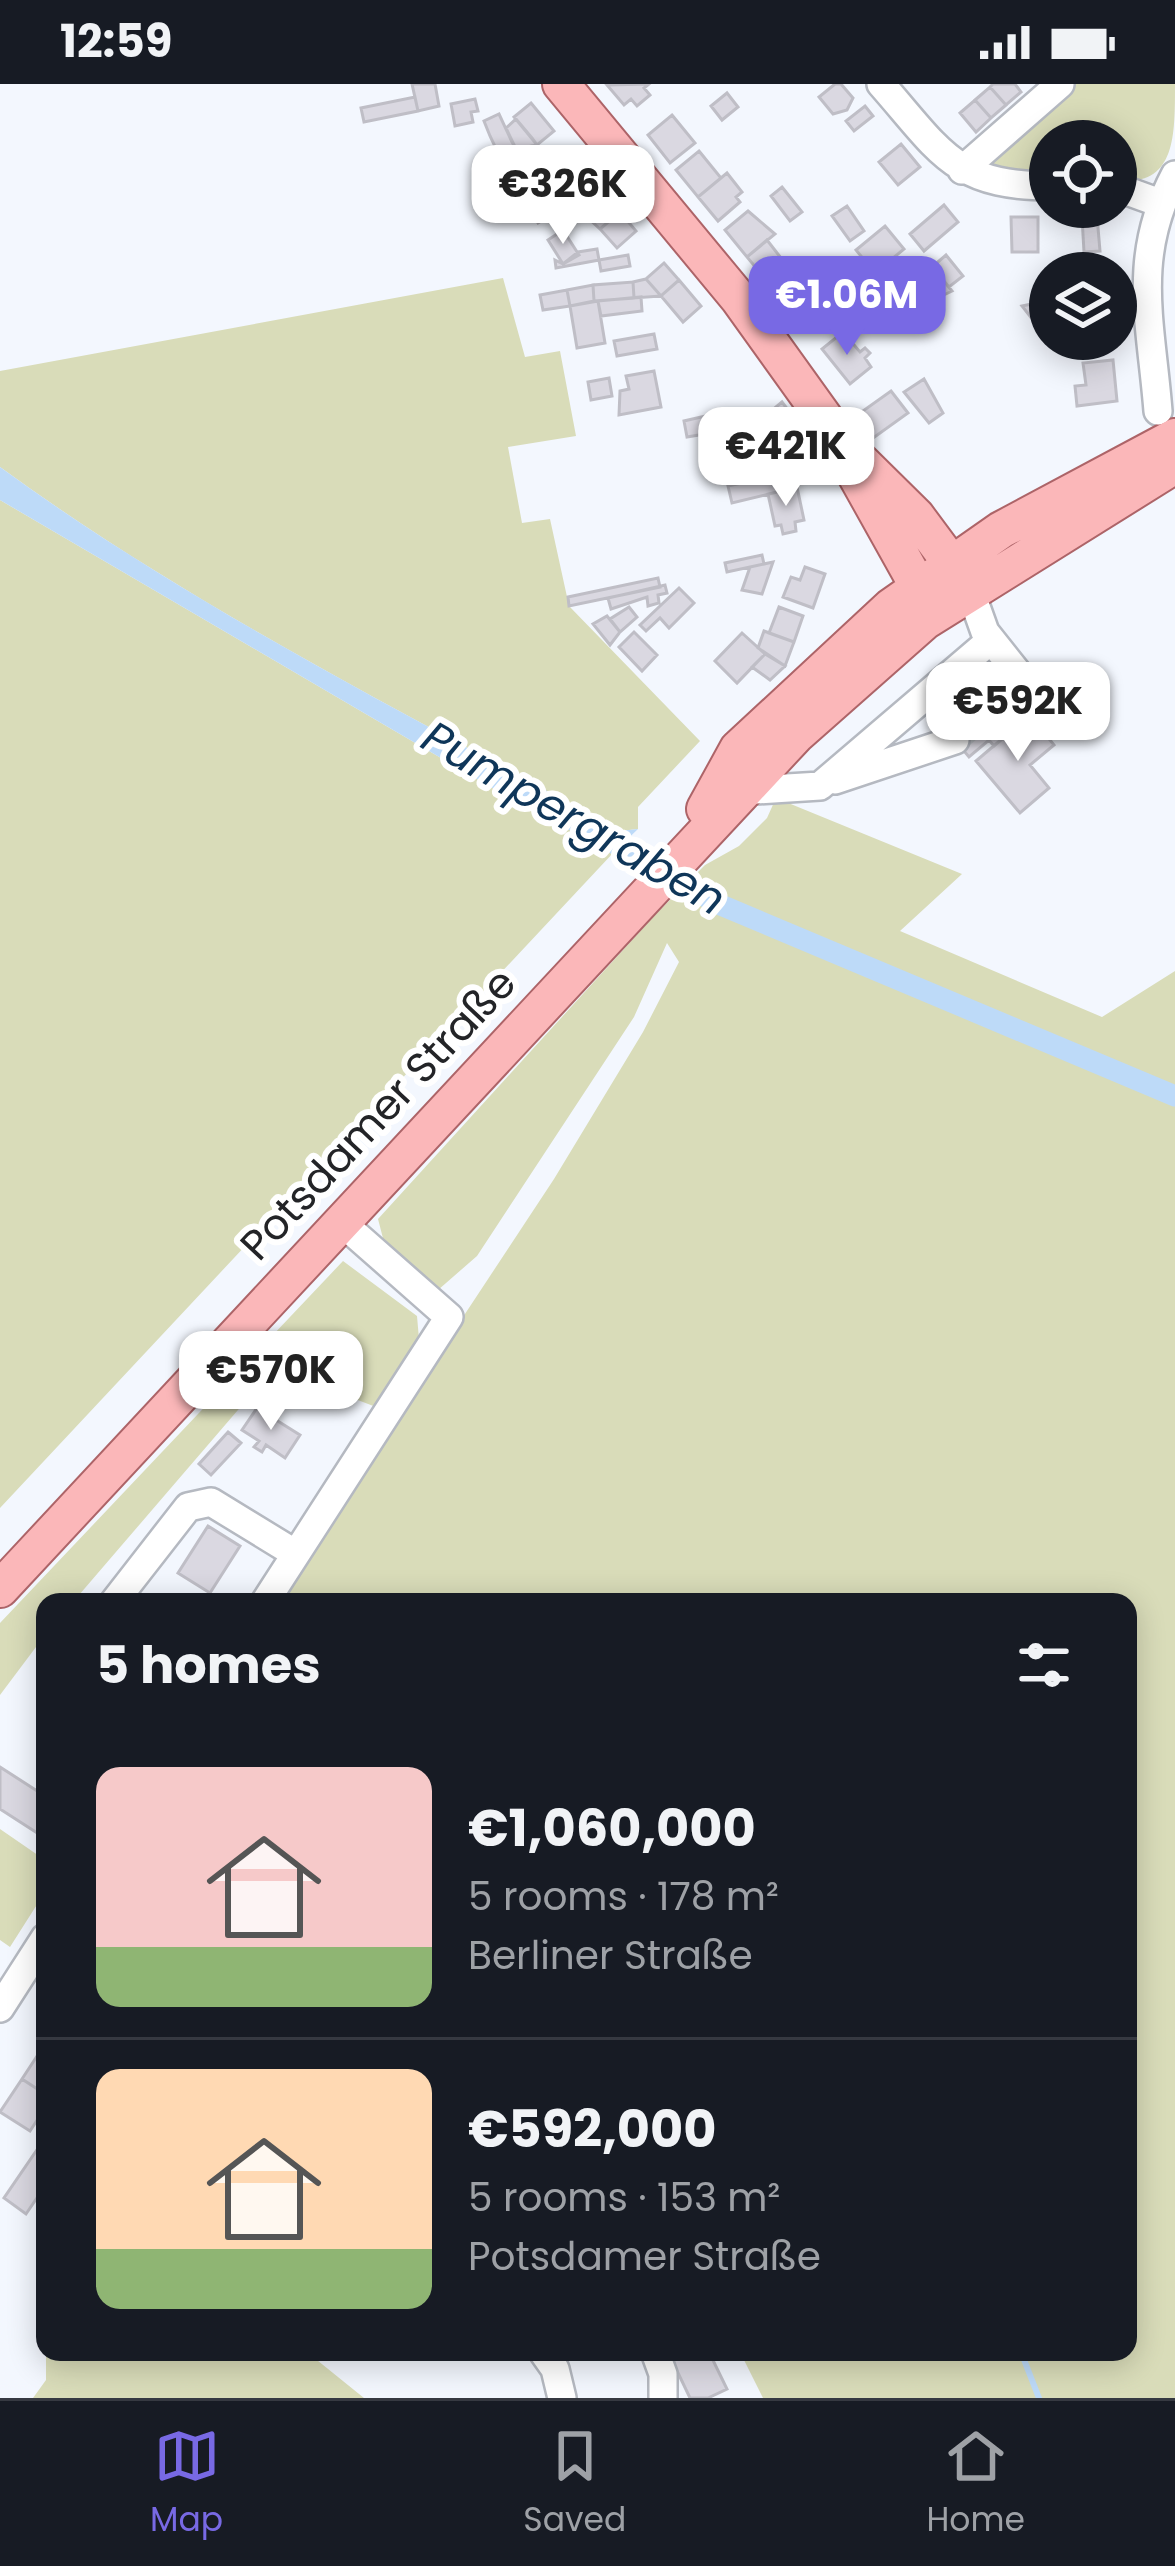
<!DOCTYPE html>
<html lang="en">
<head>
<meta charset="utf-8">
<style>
  body { margin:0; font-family:Poppins,sans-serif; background:#20242c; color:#f1f3f6; height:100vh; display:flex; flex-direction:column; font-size:45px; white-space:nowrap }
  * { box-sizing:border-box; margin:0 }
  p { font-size:39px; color:#9ea1a6 }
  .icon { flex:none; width:66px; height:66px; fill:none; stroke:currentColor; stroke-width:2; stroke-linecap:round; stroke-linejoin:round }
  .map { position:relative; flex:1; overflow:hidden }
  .sheet { position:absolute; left:36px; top:1509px; width:1101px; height:768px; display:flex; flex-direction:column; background:#171b24; border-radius:24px; box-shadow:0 6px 30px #0003 }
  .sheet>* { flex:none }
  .buttons { position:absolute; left:1029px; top:36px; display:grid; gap:24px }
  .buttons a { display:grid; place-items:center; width:108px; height:108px; border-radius:50%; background:#171b24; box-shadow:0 6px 30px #0003; font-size:60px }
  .price { position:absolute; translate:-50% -102px; padding:0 27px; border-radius:24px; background:#fff; color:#222; font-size:39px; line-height:78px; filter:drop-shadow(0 3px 6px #0008) }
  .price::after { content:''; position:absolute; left:50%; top:72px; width:36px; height:27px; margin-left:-18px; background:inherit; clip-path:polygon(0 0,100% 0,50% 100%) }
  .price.selected { background:#7869e4; color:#fff }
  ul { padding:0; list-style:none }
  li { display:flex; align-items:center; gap:36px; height:300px; padding:0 60px }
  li+li { border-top:3px solid #363941 }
  li span { display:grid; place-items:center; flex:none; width:336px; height:240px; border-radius:24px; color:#555 }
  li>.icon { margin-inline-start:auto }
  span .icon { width:144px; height:144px; fill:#fffc; stroke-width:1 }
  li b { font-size:51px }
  h2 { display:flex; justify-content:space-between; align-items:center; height:144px; padding:0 60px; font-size:51px }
  .status { display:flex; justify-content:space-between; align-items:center; height:84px; padding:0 60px; background:#171b24; direction:ltr }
  .status svg { height:33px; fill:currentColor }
  .tabs { display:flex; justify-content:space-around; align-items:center; height:168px; border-top:3px solid #363941; background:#171b24; font-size:33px; color:#9ea1a6 }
  .tabs a { display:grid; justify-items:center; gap:6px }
  .tabs .selected { color:#7869e4 }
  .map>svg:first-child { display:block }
  .green { fill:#d9dcb9 }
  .water { fill:#bddaf8 }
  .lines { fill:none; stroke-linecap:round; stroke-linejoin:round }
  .stream { stroke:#bddaf8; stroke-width:6 }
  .canal { stroke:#bddaf8; stroke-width:21 }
  .building { fill:#dad8e1; stroke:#bfbec6; stroke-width:3 }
  .minor-tunnel { stroke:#c9cdd3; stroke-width:27; stroke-dasharray:27 14; stroke-linecap:butt }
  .minor-casing { stroke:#b5b9c1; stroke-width:32 }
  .major-casing { stroke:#ad6468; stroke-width:40 }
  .minor { stroke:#fff; stroke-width:27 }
  .major { stroke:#fbb7b9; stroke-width:36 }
  .labels { text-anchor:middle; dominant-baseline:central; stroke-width:12; stroke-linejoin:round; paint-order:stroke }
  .street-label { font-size:42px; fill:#232427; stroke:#fff }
  .water-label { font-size:45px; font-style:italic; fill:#0f3659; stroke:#fff }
</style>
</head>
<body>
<div class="status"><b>12:59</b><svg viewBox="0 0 49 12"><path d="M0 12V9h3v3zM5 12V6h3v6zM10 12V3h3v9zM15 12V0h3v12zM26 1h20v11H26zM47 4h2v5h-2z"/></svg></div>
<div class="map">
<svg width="1175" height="2314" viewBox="0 0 1175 2314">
  <rect width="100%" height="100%" fill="#f3f7fe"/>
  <path class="green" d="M1069 0H1175C1175 56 1175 102 1116 97V57H1050V96H1010L982 77Z
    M503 194 525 273 560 267 576 352 508 363 522 439 550 435 569 522 700 657 638 723V745L620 747C412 632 193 524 0 383V287Z
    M0 416 535 729 614 768 0 1424Z
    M776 714 962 790 900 847 1102 933 1175 887V2314H763L740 2268H1128V1518H275L554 1095 643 948 679 878 667 859 634 933 477 1172 438 1206 385 1162 378 1135 654 832 705 781 739 762 767 734Z
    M343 1177 417 1232 419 1255 376 1323 274 1284 73 1518H45V1551L0 1611V1539Z
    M0 1745 45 1776V1808L10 1863 0 1856Z
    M46 2268H307L364 2314H33L46 2296Z"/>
  <path class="water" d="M0 383C193 524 411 631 620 747L638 745 614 768 535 729 0 416Z"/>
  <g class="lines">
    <path class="stream" d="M1021 2268 1039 2314"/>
    <path class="canal" d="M596 749 716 819 1175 1012"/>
  </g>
  <path class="building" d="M412 0H435L439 22 418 27Z
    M649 0 644 4 650 11 637 22 631 15 624 21 607 1Z
    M835 0H841L853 14 847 26 833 30 819 13Z
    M993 0H1015L1021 8 1006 21 990 3Z
    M990 3 1006 21 991 34 975 16Z
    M727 9 738 23 722 36 711 22Z
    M415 13 418 27 364 38 361 24Z
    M475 15 478 27 471 28 473 38 455 42 451 20Z
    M975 16 991 34 976 48 960 29Z
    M531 19 554 47 537 61 514 33Z
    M865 22 873 32 854 47 846 37Z
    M499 30 512 58 516 65 498 69 490 52 484 37Z
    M672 31 695 59 670 79 648 51Z
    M516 35 532 54 537 61 516 65 506 44Z
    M901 60 920 83 898 101 879 78Z
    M531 62 537 88 520 94 515 66Z
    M515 66 519 83 483 88 480 73Z
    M699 67 721 94 698 113 676 86Z
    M727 89 742 108 736 113 740 118 718 137 698 113Z
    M555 99 564 123 538 139 525 118Z
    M596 100 620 128 600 145 573 120Z
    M782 103 802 128 790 137 771 112Z
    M508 107 512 121 489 129 485 115Z
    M944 121 958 138 924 167 910 150Z
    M847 122 864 147 850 157 832 132Z
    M748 127 775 150 747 173 725 146Z
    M620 128 636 147 617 164 600 145Z
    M1097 132 1100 167 1084 168 1082 133Z
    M1011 133H1038V168H1012Z
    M885 142 904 165 875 189 856 166Z
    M563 146 579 171 563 180 548 156Z
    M767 156 781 174 761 190 747 173Z
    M597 165 599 176 556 184 555 176 563 180 578 168Z
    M628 171 630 182 601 187 599 176Z
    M946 171 963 192 949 203 932 183Z
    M664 179 679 196 661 212 646 195Z
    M930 180 952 207 929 218 911 196Z
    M790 183 795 189 800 184 812 198 785 220 769 200Z
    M646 195 661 212 634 214 633 198Z
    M679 196 701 222 683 238 661 212Z
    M633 198 634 214 594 217 593 201Z
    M593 201 594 217 570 222 567 206Z
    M807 201 828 228 806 246 785 220Z
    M567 206 570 222 543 226 540 211Z
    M641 213 642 227 601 232 598 217Z
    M1050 216V232L1033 236 1022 222Z
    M598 217 605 259 577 264 570 222Z
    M843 248 860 268 865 264 870 269 865 274 871 283 850 300 822 265Z
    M654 250 657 265 617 272 614 257Z
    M1113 276 1117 317 1077 322 1075 302 1086 301 1083 279Z
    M654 287 661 323 619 331 620 307 629 305 626 292Z
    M609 294 612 312 591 316 588 298Z
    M924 295 943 329 929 339 904 308Z
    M891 307 908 329 869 357 853 334Z
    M782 318 801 343 777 362 768 351 762 357 755 348 762 343 758 338Z
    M741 325 743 341 717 345 714 330Z
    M714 330 717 348 687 353 684 337Z
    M783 372 787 389 764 394 760 377Z
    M760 377 764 394 743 399 739 382Z
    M787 389 790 405 732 419 728 402Z
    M797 403 804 436 795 438 796 447 783 450 781 441 775 442 768 410Z
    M762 471 764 480 727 488 725 479Z
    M773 478 762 510 742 506 750 483Z
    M805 483 825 490 813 524 783 513 791 493 800 496Z
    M658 494 660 503 569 522 568 513Z
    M665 501 667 509 658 511 659 519 648 522 647 513 611 525 608 514Z
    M679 504 694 519 669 544 660 534 646 547 640 541Z
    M629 523 637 533 620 548 610 535Z
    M779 523 803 532 794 558 769 549Z
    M607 532 620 548 610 561 593 540Z
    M764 547 794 558 785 582 758 564Z
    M634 548 657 571 642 587 619 563Z
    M742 549 765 570 737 599 715 577Z
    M765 570 785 582 770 596 752 583Z
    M978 570 1030 631 994 662 989 656 969 673 922 617Z
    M1030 631 1054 661 1030 681 1049 704 1020 729 976 677Z
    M257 1324 300 1351 285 1374 266 1361 262 1368 254 1363 259 1357 242 1346Z
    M228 1348 241 1359 211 1391 199 1380Z
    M208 1442 240 1462 210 1509 178 1489Z
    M0 1683 45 1712V1754L0 1725Z
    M45 1960V2010L22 1995Z
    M22 1995 45 2010V2024L30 2047 0 2028Z
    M45 2054V2102L26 2130 4 2114Z
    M668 2268H709L727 2305 708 2314H690Z"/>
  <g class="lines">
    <path class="minor-tunnel" d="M955 656 1010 609"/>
    <defs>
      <path id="minor" d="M881 0C940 67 954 102 1050 102
        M962 86 1060 0
        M1116 103 1160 119
        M1158 327C1151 238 1131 174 1175 91
        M970 506 985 548 1020 592 1010 609
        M835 696 955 656
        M740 707 820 702 991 556
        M114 1518 188 1423 211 1418 296 1470
        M265 1518 449 1233 340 1137
        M0 1924 45 1854
        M543 2268 555 2285 562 2314
        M655 2268 663 2290V2314"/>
      <path id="major" d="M561 0 739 215 843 360 916 432 965 498
        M851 382 918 502 938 513
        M705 725 738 665 891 523 1001 446 1175 353
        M0 1505 796 651 925 537 1175 381"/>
    </defs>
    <use href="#minor" class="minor-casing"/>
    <use href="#major" class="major-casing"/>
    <use href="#minor" class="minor"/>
    <use href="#major" class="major"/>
  </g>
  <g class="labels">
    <g class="street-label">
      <text transform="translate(378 1030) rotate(-47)">Potsdamer Straße</text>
    </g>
    <g class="water-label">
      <text transform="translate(574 734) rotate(30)">Pumpergraben</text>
    </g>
  </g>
</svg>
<div class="buttons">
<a><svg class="icon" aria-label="locate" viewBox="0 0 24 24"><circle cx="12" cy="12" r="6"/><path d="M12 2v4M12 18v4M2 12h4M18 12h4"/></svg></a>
<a><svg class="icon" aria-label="layers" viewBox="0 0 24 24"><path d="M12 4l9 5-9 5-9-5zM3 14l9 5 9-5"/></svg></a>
</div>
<b class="price" style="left:563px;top:163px">€326K</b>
<b class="price selected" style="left:847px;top:274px">€1.06M</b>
<b class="price" style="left:786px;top:425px">€421K</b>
<b class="price" style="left:1018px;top:680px">€592K</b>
<b class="price" style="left:271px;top:1349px">€570K</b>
<section class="sheet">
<h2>5 homes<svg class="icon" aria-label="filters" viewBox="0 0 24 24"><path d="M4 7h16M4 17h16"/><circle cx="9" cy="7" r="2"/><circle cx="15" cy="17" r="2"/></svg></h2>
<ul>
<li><span style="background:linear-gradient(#f6c9c9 75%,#8fb573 0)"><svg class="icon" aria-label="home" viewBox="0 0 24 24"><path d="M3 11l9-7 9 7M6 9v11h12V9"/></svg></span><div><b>€1,060,000</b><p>5 rooms · 178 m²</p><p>Berliner Straße</p></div></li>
<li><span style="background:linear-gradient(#ffd9b3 75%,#8fb573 0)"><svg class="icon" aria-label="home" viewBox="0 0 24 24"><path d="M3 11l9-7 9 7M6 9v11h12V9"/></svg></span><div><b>€592,000</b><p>5 rooms · 153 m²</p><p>Potsdamer Straße</p></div></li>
</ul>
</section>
</div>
<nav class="tabs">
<a class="selected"><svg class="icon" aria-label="map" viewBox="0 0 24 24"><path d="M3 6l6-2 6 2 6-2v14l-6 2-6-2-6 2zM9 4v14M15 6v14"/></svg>Map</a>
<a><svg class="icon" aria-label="saved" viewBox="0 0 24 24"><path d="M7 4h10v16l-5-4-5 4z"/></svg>Saved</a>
<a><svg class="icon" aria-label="home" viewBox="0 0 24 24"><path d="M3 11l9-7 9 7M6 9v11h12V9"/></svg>Home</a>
</nav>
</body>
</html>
